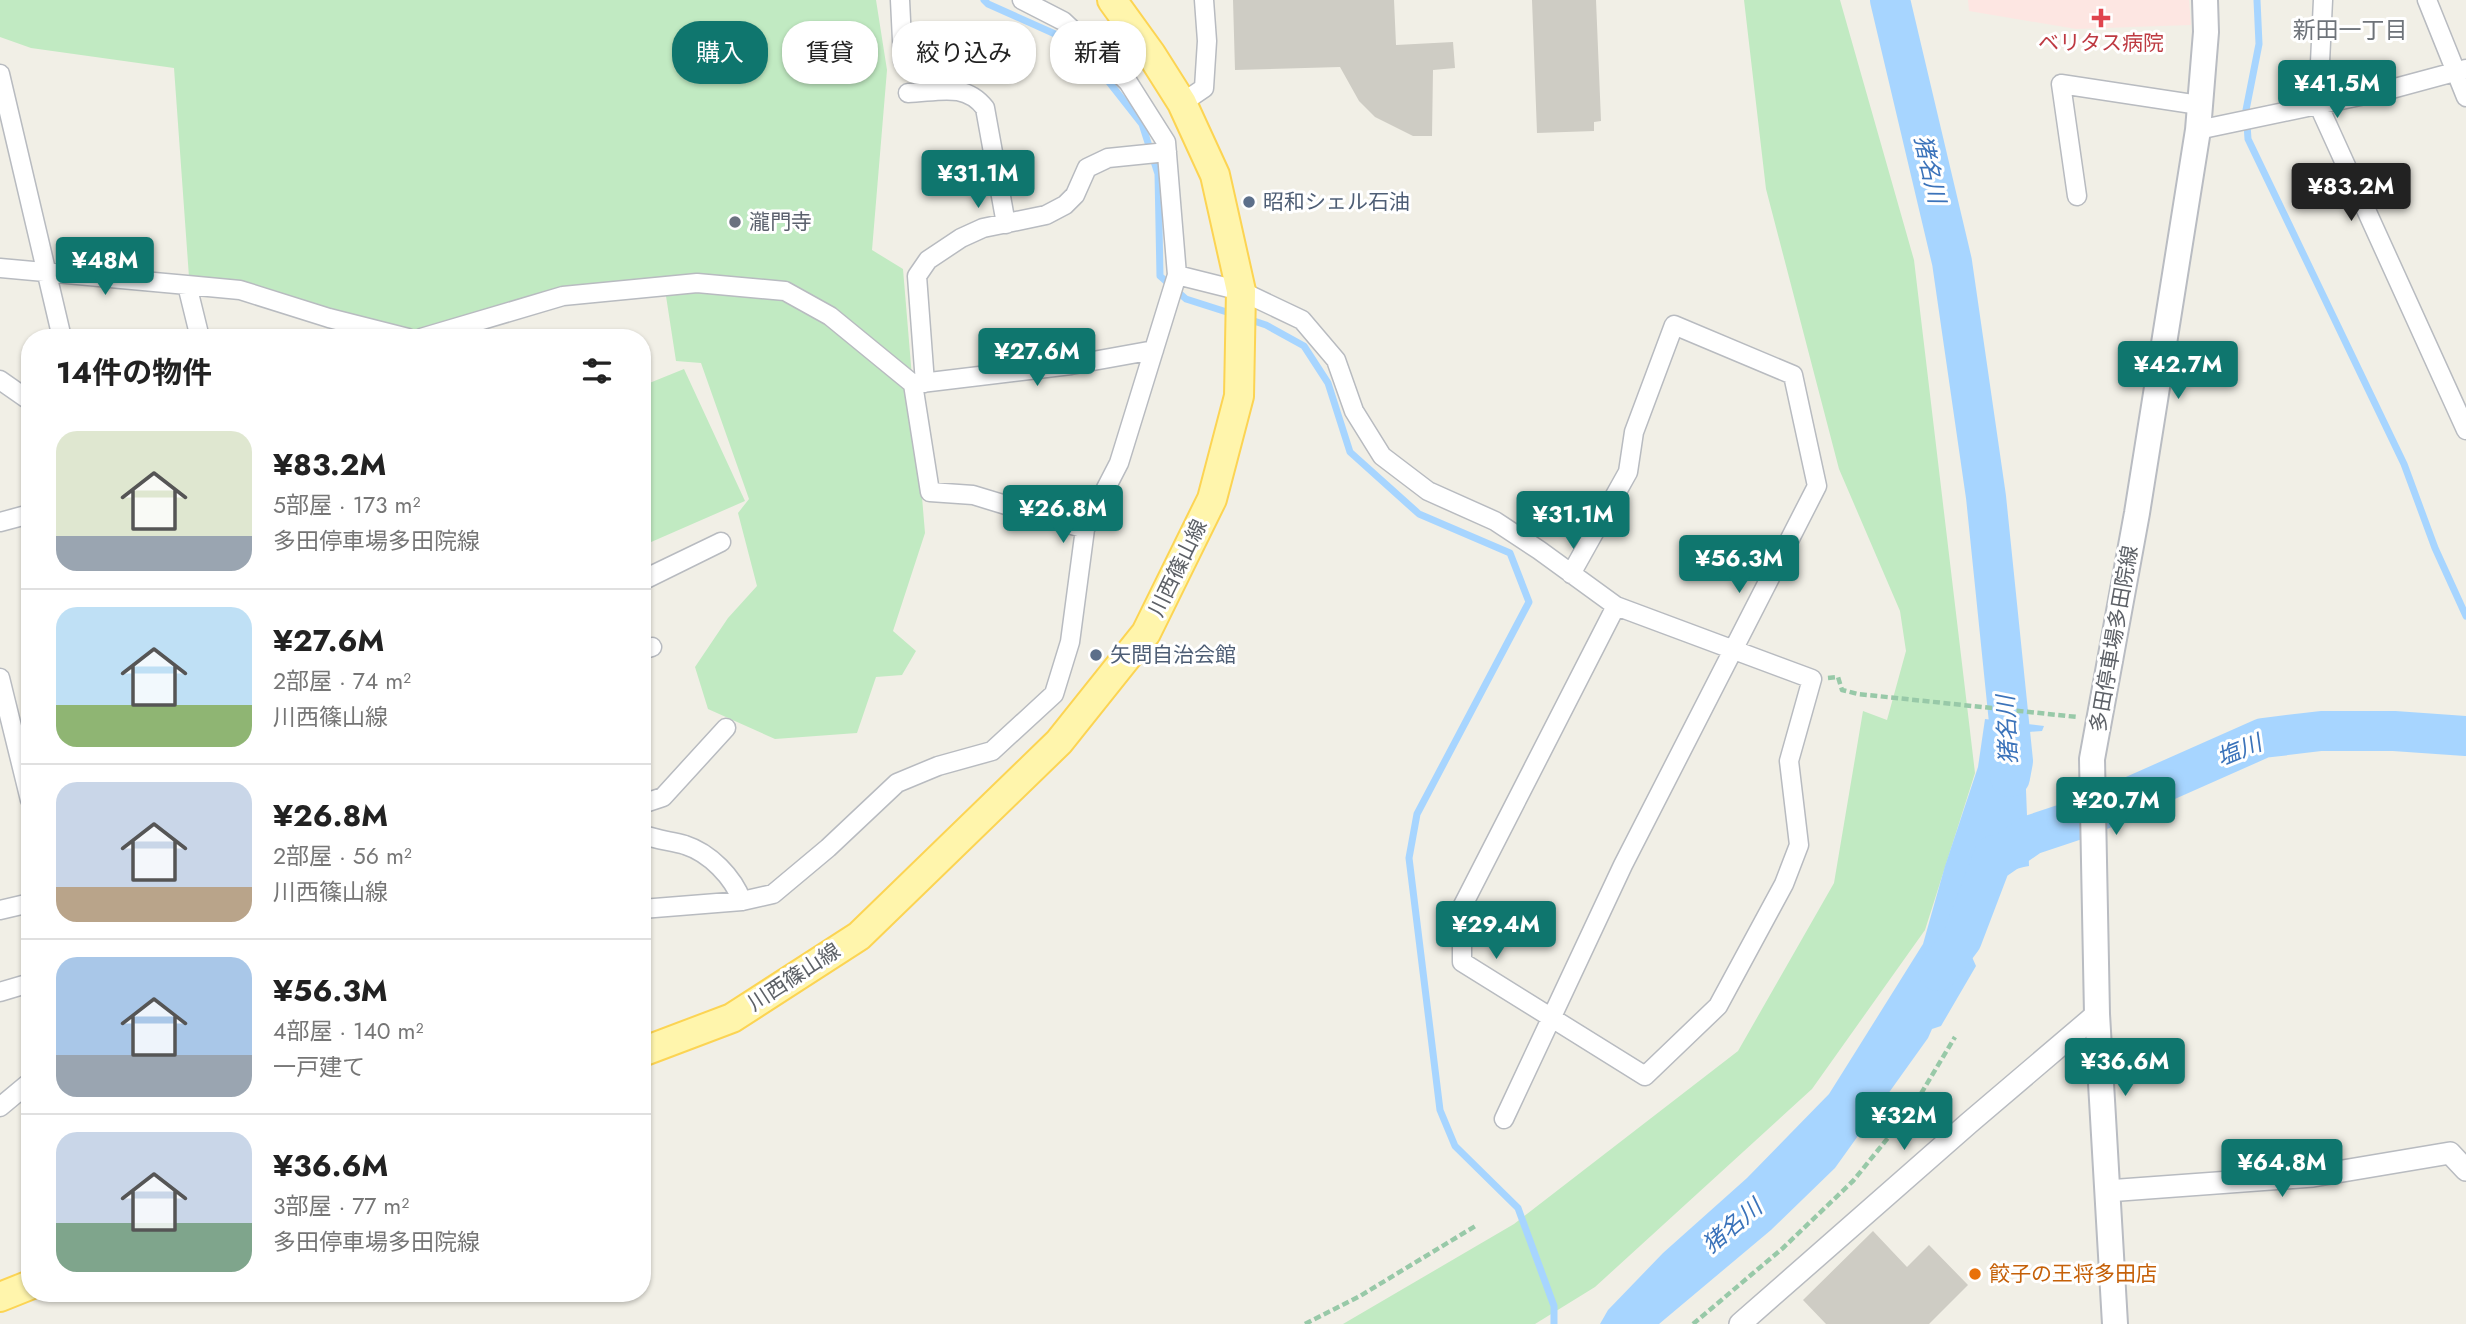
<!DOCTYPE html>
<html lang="ja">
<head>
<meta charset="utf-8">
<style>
  body { margin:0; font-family:Jost,"Noto Sans JP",sans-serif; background:#f2f2f2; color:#222; height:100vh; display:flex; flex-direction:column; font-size:26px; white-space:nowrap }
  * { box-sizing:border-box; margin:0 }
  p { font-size:23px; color:#767676 }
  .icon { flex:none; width:38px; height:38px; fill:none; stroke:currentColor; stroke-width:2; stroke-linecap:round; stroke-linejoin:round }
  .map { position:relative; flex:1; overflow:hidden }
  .details { position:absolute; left:21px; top:329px; width:630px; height:973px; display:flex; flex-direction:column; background:#fff; border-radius:28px; box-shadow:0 2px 5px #0004 }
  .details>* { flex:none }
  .guide { position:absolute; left:672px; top:21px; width:665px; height:63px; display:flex; gap:14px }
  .price { position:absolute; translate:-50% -60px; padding:0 16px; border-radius:7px; background:#0f766e; color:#fff; font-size:23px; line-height:46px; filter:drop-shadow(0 2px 4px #0008) }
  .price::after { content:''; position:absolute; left:50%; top:42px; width:21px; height:16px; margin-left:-10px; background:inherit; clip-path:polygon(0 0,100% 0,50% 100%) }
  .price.active { background:#222; color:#fff }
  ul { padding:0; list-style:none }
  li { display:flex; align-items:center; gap:21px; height:175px; padding:0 35px }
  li+li { border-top:2px solid #e0e0e0 }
  li span { display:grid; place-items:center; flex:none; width:196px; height:140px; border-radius:21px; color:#555 }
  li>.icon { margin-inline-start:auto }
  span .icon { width:84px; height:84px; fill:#fffc; stroke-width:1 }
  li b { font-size:30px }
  h2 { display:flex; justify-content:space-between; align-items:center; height:84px; padding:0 35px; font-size:30px }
  .tag { padding:0 24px; border-radius:28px; background:#fff; box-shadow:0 2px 5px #0004; font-size:24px; line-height:63px }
  .tag.active { background:#0f766e; color:#fff }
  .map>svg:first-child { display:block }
  .medical { fill:#fde6e2 }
  .green { fill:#c1eac2 }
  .water { fill:#a7d5ff }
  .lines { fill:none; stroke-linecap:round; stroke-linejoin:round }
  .stream { stroke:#a7d5ff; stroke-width:7 }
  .river { stroke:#a7d5ff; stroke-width:40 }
  .building { fill:#ceccc4 }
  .minor-casing { stroke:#b8bbc0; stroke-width:21 }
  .tertiary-casing { stroke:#b8bbc0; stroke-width:24 }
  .secondary-casing { stroke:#b9bcc2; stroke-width:28 }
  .primary-casing { stroke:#fcd453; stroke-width:32 }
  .path { stroke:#98c9a8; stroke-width:4.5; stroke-dasharray:7 3.5; stroke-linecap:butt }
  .minor { stroke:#fff; stroke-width:18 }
  .tertiary { stroke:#fff; stroke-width:21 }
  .secondary { stroke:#fff; stroke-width:24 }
  .primary { stroke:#fff5ac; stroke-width:28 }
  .health-dot { fill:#e0444e; stroke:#fff; stroke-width:2.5 }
  .service-dot { fill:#5c6f8a; stroke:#fff; stroke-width:2.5 }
  .worship-dot { fill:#6b7280; stroke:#fff; stroke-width:2.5 }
  .food-dot { fill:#e8710a; stroke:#fff; stroke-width:2.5 }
  .labels { text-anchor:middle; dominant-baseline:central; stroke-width:6; stroke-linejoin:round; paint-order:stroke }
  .health-label { font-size:21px; fill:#be3a42; stroke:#fff }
  .service-label { font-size:21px; fill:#4e5e75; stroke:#fff; text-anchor:start }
  .worship-label { font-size:21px; fill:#5b616d; stroke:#fff; text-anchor:start }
  .street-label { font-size:21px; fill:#5d6167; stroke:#fff }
  .food-label { font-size:21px; fill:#c56008; stroke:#fff; text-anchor:start }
  .neighbourhood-label { font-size:23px; fill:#6e7379; stroke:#fff }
  .water-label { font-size:23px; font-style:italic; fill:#3b73ba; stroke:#fff }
</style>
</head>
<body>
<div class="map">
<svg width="2466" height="1324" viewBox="0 0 2466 1324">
  <rect width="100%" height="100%" fill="#f1efe6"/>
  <path class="medical" d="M1968 0H2189L2191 25 2076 29 1969 11Z"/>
  <path class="green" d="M0 0H876L887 70 872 250 903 269 925 533 893 631 916 651 902 675 876 677 857 733 775 739 708 709 695 667 728 618 757 586 738 513 749 499 701 363 676 361 666 296 611 283 415 336 189 277 174 68 31 48 0 37Z
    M1744 0H1840L1914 260 1975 773 1925 930 1812 1089 1595 1287 1535 1324H1343L1514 1224 1738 1051 1834 883 1863 711 1887 720 1906 651 1900 611 1839 469 1766 189Z
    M684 369 745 501 642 546V386Z"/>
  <path class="water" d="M1985 719 2044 726 2042 731 2029 732 2031 764 2025 765 2029 866C2000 871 1991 883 1977 907L1967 906 1964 921 1970 929 1967 944 1975 951 1972 957 1976 966 1941 1026 1932 1029 1928 1038 1835 1168 1771 1230 1659 1324H1600L1608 1310 1663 1253 1747 1178 1829 1094 1851 1059 1923 944 1945 866 1978 767Z"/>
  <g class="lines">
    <path class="stream" d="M984 0 988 4 1064 38 1109 82 1142 124 1158 174 1160 276 1186 299 1233 314
      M2257 0 2259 44 2246 110 2248 139 2404 464 2435 548 2466 616
      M1248 319 1266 325 1304 346 1328 383 1350 452 1419 514 1510 553 1529 602 1417 814 1409 858 1440 1110 1455 1146 1518 1208 1554 1306V1324"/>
    <path class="river" d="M1890 0 1952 262 1986 497 2013 761 2010 777
      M1992 862 2031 835 2085 817 2263 738 2321 731H2394L2466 736
      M1938 971 1962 939 1994 855"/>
  </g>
  <path class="building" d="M1233 0H1394L1396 45 1453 42 1455 68 1433 70 1432 136H1413L1375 117 1359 101 1340 67 1235 70Z
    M1532 0H1596L1601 121 1594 122V131L1537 133Z
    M1873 1231 1907 1267 1929 1245 1968 1285 1929 1324H1826L1803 1300Z"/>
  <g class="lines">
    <defs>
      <path id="minor" d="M900 0 903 61
        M2323 0 2318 104 2466 430
        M2427 0 2466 97
        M0 74 62 338
        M908 93C938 92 965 82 985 108L1006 224
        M1182 103 1204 88 1207 41 1204 0
        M2198 130 2384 91 2466 69
        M2077 196 2061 84 2199 105
        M0 268 187 285 200 338
        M1177 275 1241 291 1302 320 1336 360 1354 411 1382 456 1428 491 1495 521 1539 550 1616 606 1812 679 1789 761 1799 845 1784 884 1718 1006 1645 1076 1462 962V907L1616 606
        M187 285 240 290 329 318 408 338
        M421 338 563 296 697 283 785 291 830 316 913 384 930 492 973 495 1085 529
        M0 380 30 401
        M925 383 917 276 928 260 961 238 983 228 1046 215 1065 205 1075 195 1087 168 1108 158 1167 152
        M913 384 1071 365 1154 350
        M0 522 30 514
        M642 580 721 542 642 581
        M642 650 652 647
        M0 678 30 800
        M642 804 663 797 726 728
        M642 834C656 840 671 841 685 845 710 853 733 877 742 901
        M642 909 742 901 773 894 828 848 897 783 938 766 992 751 1054 694 1070 642 1085 529 1119 463 1177 275 1166 142 1128 82 1063 21 1022 0
        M0 910 30 903
        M0 992 30 983
        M0 1107 30 1082
        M1504 1119 1623 865 1817 486 1793 375 1674 325 1634 432 1628 472 1571 574"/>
      <path id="tertiary" d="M2107 1191 2313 1176 2450 1153 2466 1170
        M1740 1324 1969 1123 2097 1014"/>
      <path id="secondary" d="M2115 1324 2097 1014 2092 759 2137 513 2198 130 2206 32 2205 0"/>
      <path id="primary" d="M642 1052 732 1018 859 936 1059 742 1146 633 1212 499 1239 396 1241 291 1215 175 1182 103 1151 54 1112 0
        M0 1297 30 1285"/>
    </defs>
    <use href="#minor" class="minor-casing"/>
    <use href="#tertiary" class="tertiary-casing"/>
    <use href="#secondary" class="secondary-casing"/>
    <use href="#primary" class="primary-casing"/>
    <path class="path" d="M1828 678 1838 677 1842 690 1858 694 2077 717
      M1305 1324 1360 1296 1477 1225
      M1693 1324 1783 1248 1853 1181 1913 1107 1955 1037"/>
    <use href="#minor" class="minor"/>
    <use href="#tertiary" class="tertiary"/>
    <use href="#secondary" class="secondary"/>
    <use href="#primary" class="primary"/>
  </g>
  <path class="health-dot" d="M2097.5 7.5h7v7h7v7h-7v7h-7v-7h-7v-7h7z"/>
  <g class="service-dot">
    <circle cx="1249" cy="202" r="7"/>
    <circle cx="1096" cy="655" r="7"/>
  </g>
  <circle class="worship-dot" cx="735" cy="222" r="7"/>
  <circle class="food-dot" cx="1975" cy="1274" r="7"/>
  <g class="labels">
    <g class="health-label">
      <text x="2101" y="43">ベリタス病院</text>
    </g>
    <g class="service-label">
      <text x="1263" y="202">昭和シェル石油</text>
      <text x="1110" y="655">矢問自治会館</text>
    </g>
    <g class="worship-label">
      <text x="749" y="222">瀧門寺</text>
    </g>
    <g class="street-label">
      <text transform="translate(1178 568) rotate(-64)">川西篠山線</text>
      <text transform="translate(2114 639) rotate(-80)">多田停車場多田院線</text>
      <text transform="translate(794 977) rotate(-33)">川西篠山線</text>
    </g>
    <g class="food-label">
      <text x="1989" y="1274">餃子の王将多田店</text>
    </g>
    <g class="neighbourhood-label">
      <text x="2350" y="30">新田一丁目</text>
    </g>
    <g class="water-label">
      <text transform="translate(1930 169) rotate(77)">猪名川</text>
      <text transform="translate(2007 730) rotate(-93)">猪名川</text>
      <text transform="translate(2239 750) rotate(-22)">塩川</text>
      <text transform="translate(1732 1226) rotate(-40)">猪名川</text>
    </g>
  </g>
</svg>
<b class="price" style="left:2337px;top:120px">¥41.5M</b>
<b class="price" style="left:978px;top:210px">¥31.1M</b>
<b class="price active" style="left:2351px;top:223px">¥83.2M</b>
<b class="price" style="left:105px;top:297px">¥48M</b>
<b class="price" style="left:1037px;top:388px">¥27.6M</b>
<b class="price" style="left:2178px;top:401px">¥42.7M</b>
<b class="price" style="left:1063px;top:545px">¥26.8M</b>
<b class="price" style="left:1573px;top:551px">¥31.1M</b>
<b class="price" style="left:1739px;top:595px">¥56.3M</b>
<b class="price" style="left:2116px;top:837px">¥20.7M</b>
<b class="price" style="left:1496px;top:961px">¥29.4M</b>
<b class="price" style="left:2125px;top:1098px">¥36.6M</b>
<b class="price" style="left:1904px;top:1152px">¥32M</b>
<b class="price" style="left:2282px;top:1199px">¥64.8M</b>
<div class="guide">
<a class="tag active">購入</a>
<a class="tag">賃貸</a>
<a class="tag">絞り込み</a>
<a class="tag">新着</a>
</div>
<section class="details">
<h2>14件の物件<svg class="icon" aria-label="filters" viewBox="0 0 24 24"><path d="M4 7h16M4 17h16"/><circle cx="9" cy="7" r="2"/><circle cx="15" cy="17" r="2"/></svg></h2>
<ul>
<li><span style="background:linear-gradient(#dfe7d0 75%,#9aa5b1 0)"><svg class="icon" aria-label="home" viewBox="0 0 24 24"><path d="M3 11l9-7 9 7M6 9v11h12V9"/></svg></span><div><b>¥83.2M</b><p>5部屋 · 173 m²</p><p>多田停車場多田院線</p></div></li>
<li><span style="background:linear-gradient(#bfe0f5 70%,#8fb573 0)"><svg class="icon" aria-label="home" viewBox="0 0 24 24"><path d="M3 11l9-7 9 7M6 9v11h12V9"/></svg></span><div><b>¥27.6M</b><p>2部屋 · 74 m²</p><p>川西篠山線</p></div></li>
<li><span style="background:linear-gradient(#c9d6e8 75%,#b9a48a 0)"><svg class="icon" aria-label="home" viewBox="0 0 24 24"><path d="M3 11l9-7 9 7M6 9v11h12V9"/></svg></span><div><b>¥26.8M</b><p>2部屋 · 56 m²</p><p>川西篠山線</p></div></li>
<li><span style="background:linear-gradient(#a9c7e8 70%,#9aa5b1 0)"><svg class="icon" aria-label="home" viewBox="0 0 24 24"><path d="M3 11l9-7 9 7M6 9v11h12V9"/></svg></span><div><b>¥56.3M</b><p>4部屋 · 140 m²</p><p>一戸建て</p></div></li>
<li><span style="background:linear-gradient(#c9d6e8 65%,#7fa58c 0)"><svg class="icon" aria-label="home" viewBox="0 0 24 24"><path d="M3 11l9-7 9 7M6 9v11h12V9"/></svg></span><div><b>¥36.6M</b><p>3部屋 · 77 m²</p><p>多田停車場多田院線</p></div></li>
</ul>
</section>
</div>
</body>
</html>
